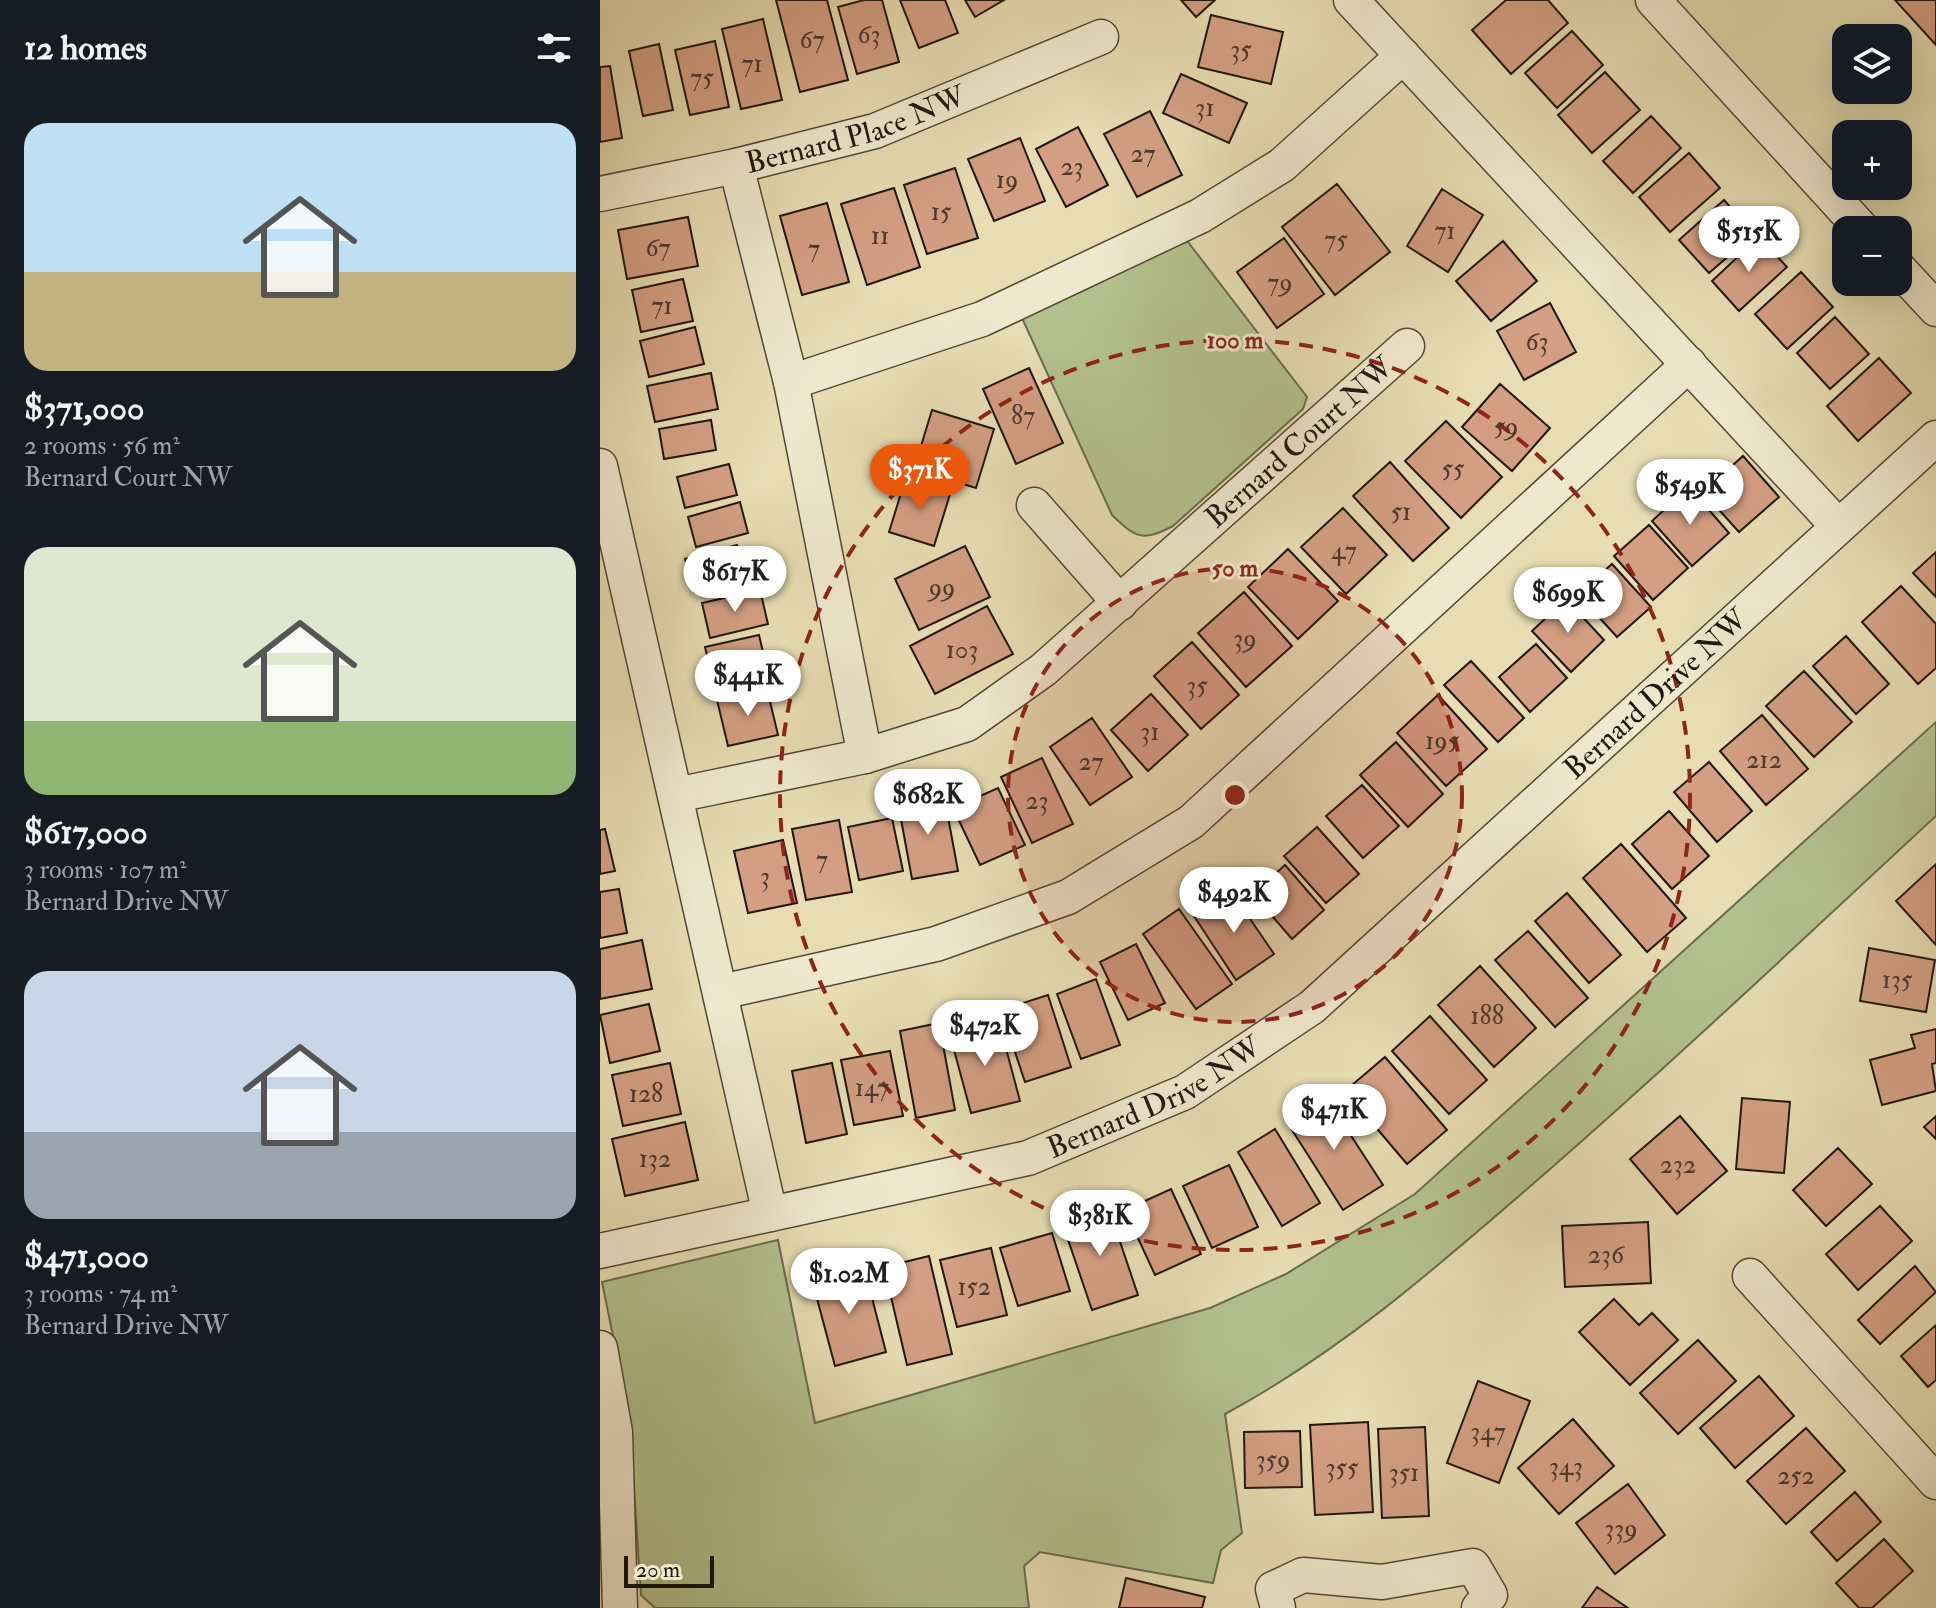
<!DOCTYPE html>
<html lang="en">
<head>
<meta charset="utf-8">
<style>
  body { margin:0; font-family:"IM FELL Double Pica",serif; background:#242831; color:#f1f3f6; height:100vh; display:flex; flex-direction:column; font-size:30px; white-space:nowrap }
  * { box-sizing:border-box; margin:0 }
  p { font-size:26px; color:#9ea1a6 }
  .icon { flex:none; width:44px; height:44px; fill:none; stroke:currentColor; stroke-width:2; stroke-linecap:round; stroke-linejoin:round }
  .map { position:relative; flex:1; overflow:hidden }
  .details { display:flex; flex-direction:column; background:#171b24; width:600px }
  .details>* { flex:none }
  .tools { position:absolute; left:1232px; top:24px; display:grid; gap:16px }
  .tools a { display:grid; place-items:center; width:80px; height:80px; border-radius:16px; background:#171b24; box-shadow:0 8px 32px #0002; font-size:40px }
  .scale { position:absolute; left:24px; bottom:20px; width:90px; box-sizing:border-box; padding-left:8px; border:4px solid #21170f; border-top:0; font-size:22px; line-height:28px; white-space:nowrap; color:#21170f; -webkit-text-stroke:6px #efe8cd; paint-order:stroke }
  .price { position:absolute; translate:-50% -68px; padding:0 18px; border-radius:28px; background:#fff; color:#222; font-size:26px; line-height:52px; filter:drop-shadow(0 2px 4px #0008) }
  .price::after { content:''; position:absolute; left:50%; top:48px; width:24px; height:18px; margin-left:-12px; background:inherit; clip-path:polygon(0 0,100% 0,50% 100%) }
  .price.active { background:#ea580c; color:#fff }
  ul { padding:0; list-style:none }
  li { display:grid; align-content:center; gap:16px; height:424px; padding:0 24px }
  li span { display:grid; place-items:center; height:248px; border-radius:24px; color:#555 }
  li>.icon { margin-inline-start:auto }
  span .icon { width:144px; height:144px; fill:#fffc; stroke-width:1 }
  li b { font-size:34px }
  h2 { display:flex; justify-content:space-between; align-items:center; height:96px; padding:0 24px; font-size:34px }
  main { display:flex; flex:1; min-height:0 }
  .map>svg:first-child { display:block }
  .green { fill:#b3c18e; stroke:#6a6c4e; stroke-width:2 }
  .building { fill:#d39e82; stroke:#21170f; stroke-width:2 }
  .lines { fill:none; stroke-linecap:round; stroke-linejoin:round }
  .minor-casing { stroke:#524838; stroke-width:37 }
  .minor { stroke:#efe8cd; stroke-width:34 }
  .ring { fill:none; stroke:#8f2418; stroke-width:4; stroke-dasharray:14 10 }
  .labels { text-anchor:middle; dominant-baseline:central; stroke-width:6; stroke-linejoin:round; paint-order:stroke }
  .number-label { font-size:26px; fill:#4e392c }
  .street-label { font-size:30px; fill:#21170f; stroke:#efe8cd }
  .centre { fill:#8f2418; stroke:#efe8cd; stroke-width:4 }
  .ring-label { font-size:24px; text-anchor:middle; font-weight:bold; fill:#8f2418; stroke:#efe8cd; stroke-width:6; stroke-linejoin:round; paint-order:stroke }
</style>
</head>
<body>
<main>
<section class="details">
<h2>12 homes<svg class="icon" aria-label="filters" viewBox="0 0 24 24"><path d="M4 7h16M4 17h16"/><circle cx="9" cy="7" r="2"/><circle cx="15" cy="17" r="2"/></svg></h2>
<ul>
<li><span style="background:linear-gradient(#bfe0f5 60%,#c2b280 0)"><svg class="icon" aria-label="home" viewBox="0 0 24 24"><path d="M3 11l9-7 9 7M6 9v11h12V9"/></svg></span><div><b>$371,000</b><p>2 rooms · 56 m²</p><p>Bernard Court NW</p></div></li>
<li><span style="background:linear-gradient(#dfe7d0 70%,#8fb573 0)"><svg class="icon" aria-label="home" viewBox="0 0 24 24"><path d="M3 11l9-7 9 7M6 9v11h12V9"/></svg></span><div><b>$617,000</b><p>3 rooms · 107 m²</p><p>Bernard Drive NW</p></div></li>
<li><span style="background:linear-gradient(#c9d6e8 65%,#9aa5b1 0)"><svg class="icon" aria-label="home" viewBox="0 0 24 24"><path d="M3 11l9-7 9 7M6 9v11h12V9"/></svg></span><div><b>$471,000</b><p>3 rooms · 74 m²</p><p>Bernard Drive NW</p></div></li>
</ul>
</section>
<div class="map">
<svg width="1336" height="1608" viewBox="0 0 1336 1608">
  <rect width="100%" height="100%" fill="#e7dcb2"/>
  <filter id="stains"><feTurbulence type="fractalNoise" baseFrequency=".0025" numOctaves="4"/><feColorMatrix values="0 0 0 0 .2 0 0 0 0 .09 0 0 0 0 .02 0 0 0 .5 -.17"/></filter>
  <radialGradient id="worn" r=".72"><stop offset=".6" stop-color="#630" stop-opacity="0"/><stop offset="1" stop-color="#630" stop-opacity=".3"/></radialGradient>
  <path class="green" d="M585 238 707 397 703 409 573 526C542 542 536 538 512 515L422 318Z
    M1336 722V816C1203 939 1071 1064 934 1183 836 1268 740 1352 625 1414L642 1533 621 1550 613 1583 440 1552 424 1566 429 1608H55L41 1595 29 1415 2 1282 178 1240 215 1423 610 1308 686 1274 815 1194Z"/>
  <path class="building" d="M176 0H227L248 80 200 92Z
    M264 0H282L299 62 257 74 238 7Z
    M300 0H345L358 33 319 48Z
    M365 0H404L375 17Z
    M581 0H615L596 17Z
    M906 0H948L968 23 911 74 872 30Z
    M1295 0H1336V45Z
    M611 15 683 32 671 84 598 67Z
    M163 19 182 100 141 109 122 29Z
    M972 31 1003 65 957 108 925 73Z
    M115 41 129 107 90 115 75 50Z
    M59 44 73 110 43 116 29 51Z
    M10 66 22 138 0 142V67Z
    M1005 72 1040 110 992 153 958 115Z
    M581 74 647 103 629 143 563 113Z
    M550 111 582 175 537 197 504 134Z
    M1051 116 1081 148 1033 193 1003 161Z
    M478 127 508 185 466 207 436 149Z
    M420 138 445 201 394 221 368 159Z
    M1089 153 1120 188 1070 232 1039 197Z
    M355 168 378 238 327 254 304 185Z
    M737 184 790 252 735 295 682 227Z
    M294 188 320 267 267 285 241 204Z
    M842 189 883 215 848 272 807 246Z
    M1124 200 1154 234 1109 273 1079 240Z
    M227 203 249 282 202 295 180 216Z
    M88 217 98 266 27 279 18 230Z
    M1159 237 1187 267 1139 311 1112 281Z
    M684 238 724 294 677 328 637 272Z
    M903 241 937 281 891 321 856 281Z
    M1201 272 1233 307 1187 349 1155 314Z
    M83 279 93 321 41 332 32 290Z
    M950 303 976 352 924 380 897 331Z
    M1235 317 1269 354 1230 389 1197 353Z
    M95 327 104 364 49 377 40 341Z
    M1279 358 1311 393 1258 441 1227 406Z
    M429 368 463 443 416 464 383 389Z
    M111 373 118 409 55 422 47 386Z
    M900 384 950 428 912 471 862 427Z
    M332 410 394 429 376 488 314 469Z
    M111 420 116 450 64 459 59 429Z
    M846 421 902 477 861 518 805 461Z
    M1143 456 1179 497 1139 532 1103 492Z
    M790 462 849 528 813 561 753 496Z
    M129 464 137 495 85 508 77 477Z
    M306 477 351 491 334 546 289 532Z
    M1089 487 1129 533 1092 566 1052 521Z
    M140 502 148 533 96 547 88 517Z
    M743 508 787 555 746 594 701 547Z
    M1049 525 1088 568 1053 600 1014 556Z
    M137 545 146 578 94 592 85 559Z
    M365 546 390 597 319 630 295 579Z
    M688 549 738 601 698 639 648 587Z
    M1336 552V597L1313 573Z
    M1012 564 1051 607 1017 637 978 594Z
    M1301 586 1336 624V668L1318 684 1262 622Z
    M160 590 168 624 110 638 102 603Z
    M644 592 692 646 646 687 598 633Z
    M966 599 1004 640 971 672 932 631Z
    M387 606 413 654 335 694 310 646Z
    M159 635 170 682 116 695 105 647Z
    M1246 636 1289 684 1256 714 1213 666Z
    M592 642 639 695 601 729 554 676Z
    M936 644 967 678 930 712 899 677Z
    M871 661 924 718 898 742 844 685Z
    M1204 671 1252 722 1214 757 1166 706Z
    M167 689 178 735 128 746 117 700Z
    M551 694 588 735 548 771 511 730Z
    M838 695 887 749 846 786 797 733Z
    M1162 715 1208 769 1166 805 1120 751Z
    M492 718 532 777 490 805 450 747Z
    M796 742 843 794 808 827 760 775Z
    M442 758 473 824 432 843 401 777Z
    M1109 762 1152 811 1117 842 1074 792Z
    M762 785 799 826 763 858 726 816Z
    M398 788 425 845 380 865 353 808Z
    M344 795 358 871 312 879 298 803Z
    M1069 811 1109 856 1072 889 1032 844Z
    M292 818 303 871 259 880 248 827Z
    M239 820 252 892 206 900 192 829Z
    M717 827 759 874 726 903 684 856Z
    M5 829 15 871 0 874V830Z
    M183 840 197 903 148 913 134 851Z
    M1021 844 1086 918 1047 952 983 878Z
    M1336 864V945L1296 901Z
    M685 865 724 910 692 939 653 894Z
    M19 889 27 933 0 938V892Z
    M631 891 674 954 636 980 594 916Z
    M967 893 1021 955 989 983 935 921Z
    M579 909 632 984 596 1009 543 934Z
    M928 931 988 998 955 1027 895 960Z
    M42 940 52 989 0 999V949Z
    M536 944 565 1003 528 1020 500 962Z
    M1269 948 1335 960 1326 1012 1260 1001Z
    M880 966 936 1028 894 1067 838 1005Z
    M496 979 520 1045 481 1059 457 994Z
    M448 995 471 1067 425 1082 401 1010Z
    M49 1004 60 1051 10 1063 0 1015Z
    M830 1016 887 1080 849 1114 792 1051Z
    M399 1022 420 1101 371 1113 350 1035Z
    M339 1023 355 1110 316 1118 300 1031Z
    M1336 1029V1063L1332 1064 1336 1091 1282 1105 1270 1060 1315 1048 1311 1035Z
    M290 1051 303 1116 254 1125 241 1060Z
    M785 1057 847 1130 807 1164 745 1091Z
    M70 1063 81 1114 23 1126 12 1075Z
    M232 1063 247 1134 206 1143 192 1071Z
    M724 1094 783 1185 743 1210 685 1119Z
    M1142 1098 1190 1102 1184 1173 1136 1169Z
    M1080 1116 1127 1171 1077 1214 1030 1159Z
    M1336 1116V1139L1324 1127Z
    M85 1122 98 1180 25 1196 12 1139Z
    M675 1129 720 1203 682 1226 638 1152Z
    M1238 1148 1272 1184 1226 1226 1193 1190Z
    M629 1165 658 1227 612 1248 583 1186Z
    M571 1189 601 1254 555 1275 525 1210Z
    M508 1206 538 1295 492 1310 462 1222Z
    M1280 1206 1312 1241 1258 1290 1226 1254Z
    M1048 1222 1051 1283 965 1287 962 1226Z
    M452 1233 470 1291 418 1306 400 1248Z
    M391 1248 407 1315 357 1327 340 1260Z
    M329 1256 352 1354 307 1365 284 1267Z
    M1315 1266 1336 1292 1280 1344 1258 1320Z
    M264 1267 286 1352 235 1366 212 1280Z
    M1014 1299 1039 1325 1052 1313 1078 1340 1030 1385 979 1332Z
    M1336 1325V1380L1328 1387 1301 1356Z
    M1098 1340 1136 1381 1078 1434 1040 1393Z
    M1159 1376 1194 1416 1135 1468 1100 1428Z
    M878 1381 930 1401 899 1483 847 1463Z
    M973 1419 1014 1466 959 1514 918 1468Z
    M768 1422 773 1512 715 1515 710 1425Z
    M825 1427 829 1516 782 1518 778 1429Z
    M1206 1428 1245 1471 1186 1524 1147 1481Z
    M700 1431 702 1487 645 1488 644 1432Z
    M1028 1484 1065 1535 1015 1574 976 1523Z
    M1255 1492 1281 1522 1237 1561 1211 1532Z
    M1284 1539 1313 1571 1272 1608H1259L1236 1583Z
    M526 1578 605 1597 602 1608H519Z
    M997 1587 1028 1608H982Z"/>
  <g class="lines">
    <defs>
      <g id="minor">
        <path d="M751 0 1237 525"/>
        <path d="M1053 0 1263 230"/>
        <path d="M136 166 191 382 265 756"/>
        <path id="s1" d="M0 194 136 166 275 131 501 37"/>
        <path d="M1298 268 1336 309"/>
        <path d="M191 382 382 319 600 216 682 165 803 56"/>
        <path d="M0 466 170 1214"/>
        <path d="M434 505 520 603"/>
        <path id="s2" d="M76 795 265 756 367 724 443 670 807 346"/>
        <path d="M121 992 336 944 468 897 591 822 1089 364"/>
        <path id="s3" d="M0 1251 428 1158 585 1092 712 1007 1336 438"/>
        <path d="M1150 1276 1336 1482"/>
        <path d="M0 1348 15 1432 20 1608"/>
        <path d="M678 1608 673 1589 703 1575 782 1582 873 1566 890 1595 879 1608"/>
      </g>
    </defs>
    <use href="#minor" class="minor-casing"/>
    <use href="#minor" class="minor"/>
  </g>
  <circle cx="635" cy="795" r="227" fill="#8f2418" fill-opacity=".12"/>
  <g class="ring">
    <circle cx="635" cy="795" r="227"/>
    <circle cx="635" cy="795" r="455"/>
  </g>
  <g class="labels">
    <g class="number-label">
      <text x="269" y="35">63</text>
      <text x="212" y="40">67</text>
      <text x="641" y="50">35</text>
      <text x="152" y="64">71</text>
      <text x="102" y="78">75</text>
      <text x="605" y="108">31</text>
      <text x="543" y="154">27</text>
      <text x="472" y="167">23</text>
      <text x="407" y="180">19</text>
      <text x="341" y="212">15</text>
      <text x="845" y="231">71</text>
      <text x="280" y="236">11</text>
      <text x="736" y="240">75</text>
      <text x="58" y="248">67</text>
      <text x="214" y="249">7</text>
      <text x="680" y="283">79</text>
      <text x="62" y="306">71</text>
      <text x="937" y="342">63</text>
      <text x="423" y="416">87</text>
      <text x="906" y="427">59</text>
      <text x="853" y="469">55</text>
      <text x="801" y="512">51</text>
      <text x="744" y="551">47</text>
      <text x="342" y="588">99</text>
      <text x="645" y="639">39</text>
      <text x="362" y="650">103</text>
      <text x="597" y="686">35</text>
      <text x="550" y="732">31</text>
      <text x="842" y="741">195</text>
      <text x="1164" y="760">212</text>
      <text x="491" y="762">27</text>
      <text x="437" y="801">23</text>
      <text x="222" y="860">7</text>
      <text x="165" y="877">3</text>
      <text x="1297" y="980">135</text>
      <text x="887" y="1016">188</text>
      <text x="272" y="1088">147</text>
      <text x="46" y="1094">128</text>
      <text x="55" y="1159">132</text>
      <text x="1078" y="1165">232</text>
      <text x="1006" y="1255">236</text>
      <text x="374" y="1287">152</text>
      <text x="888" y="1432">347</text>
      <text x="673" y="1460">359</text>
      <text x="966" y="1467">343</text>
      <text x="742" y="1468">355</text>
      <text x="804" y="1473">351</text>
      <text x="1196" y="1476">252</text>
      <text x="1021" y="1529">339</text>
    </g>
    <g class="street-label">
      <text stroke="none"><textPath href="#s1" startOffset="264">Bernard Place NW</textPath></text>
      <text stroke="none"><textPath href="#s2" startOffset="736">Bernard Court NW</textPath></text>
      <text stroke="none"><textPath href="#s3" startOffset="1226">Bernard Drive NW</textPath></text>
      <text stroke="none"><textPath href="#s3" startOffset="578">Bernard Drive NW</textPath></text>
    </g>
  </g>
  <circle cx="635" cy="795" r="12" class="centre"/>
  <g class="ring-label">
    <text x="635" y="348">100 m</text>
    <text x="635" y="576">50 m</text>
  </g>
  <rect width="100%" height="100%" filter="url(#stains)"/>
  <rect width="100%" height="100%" fill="url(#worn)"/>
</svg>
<div class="tools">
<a><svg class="icon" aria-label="layers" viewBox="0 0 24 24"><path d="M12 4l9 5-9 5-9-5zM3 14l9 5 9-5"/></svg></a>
<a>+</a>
<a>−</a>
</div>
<div class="scale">20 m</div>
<b class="price" style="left:1149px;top:274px">$515K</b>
<b class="price active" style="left:320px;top:512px">$371K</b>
<b class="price" style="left:1090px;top:527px">$549K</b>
<b class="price" style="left:135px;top:614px">$617K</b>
<b class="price" style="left:968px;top:635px">$699K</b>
<b class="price" style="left:148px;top:718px">$441K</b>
<b class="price" style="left:328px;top:837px">$682K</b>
<b class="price" style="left:634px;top:935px">$492K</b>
<b class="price" style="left:385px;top:1068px">$472K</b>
<b class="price" style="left:734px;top:1152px">$471K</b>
<b class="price" style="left:500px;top:1258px">$381K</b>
<b class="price" style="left:249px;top:1316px">$1.02M</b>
</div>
</main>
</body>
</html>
